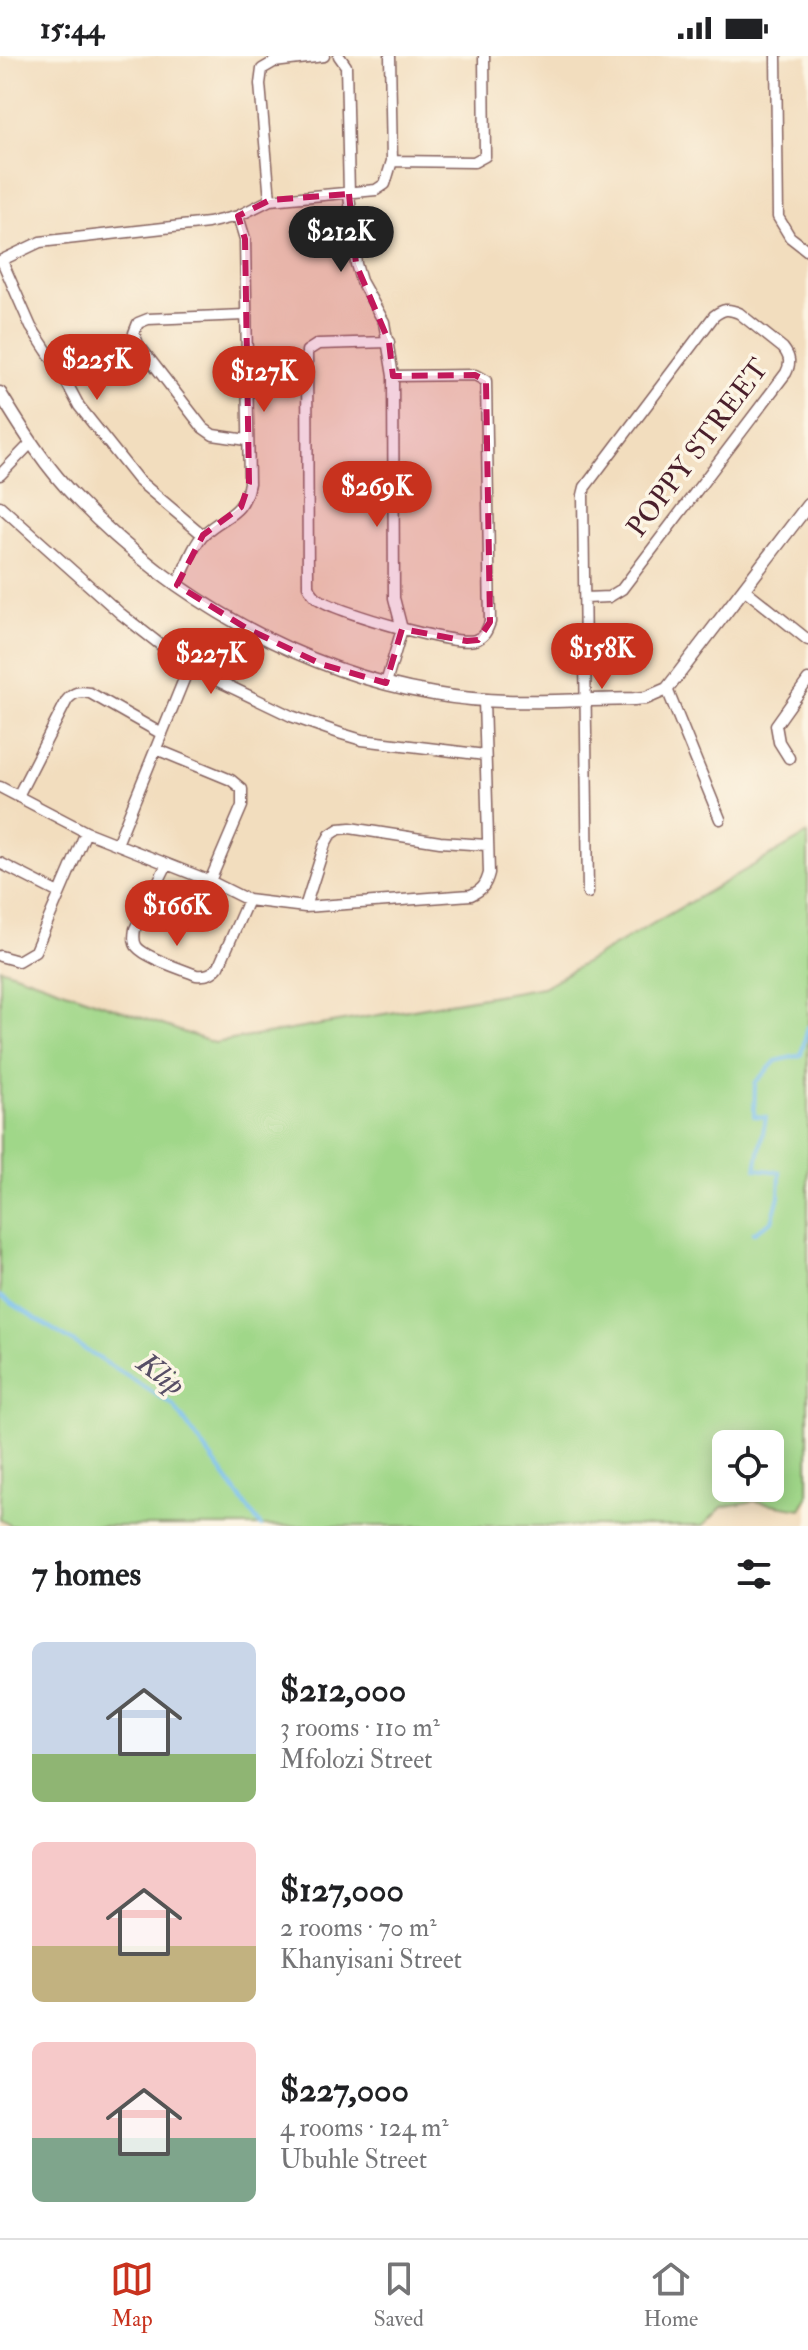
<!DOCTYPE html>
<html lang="en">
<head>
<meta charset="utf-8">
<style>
  body { margin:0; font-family:"IM FELL Double Pica",serif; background:#f6f6f6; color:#202124; height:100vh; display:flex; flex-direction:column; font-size:30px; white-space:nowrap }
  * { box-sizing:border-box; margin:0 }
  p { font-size:26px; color:#757577 }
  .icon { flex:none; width:44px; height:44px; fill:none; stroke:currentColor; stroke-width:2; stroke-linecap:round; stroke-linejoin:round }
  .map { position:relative; height:1470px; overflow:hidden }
  .drawer { display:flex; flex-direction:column; background:#fff; flex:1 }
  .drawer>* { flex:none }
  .buttons { position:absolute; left:712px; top:1374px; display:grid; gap:16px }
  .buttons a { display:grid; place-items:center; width:72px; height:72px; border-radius:12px; background:#fff; box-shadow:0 4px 20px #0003; font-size:40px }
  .price { position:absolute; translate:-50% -68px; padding:0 18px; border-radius:28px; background:#c8321e; color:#fff; font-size:26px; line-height:52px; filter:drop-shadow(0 2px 4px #0008) }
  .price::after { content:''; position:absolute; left:50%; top:48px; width:24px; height:18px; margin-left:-12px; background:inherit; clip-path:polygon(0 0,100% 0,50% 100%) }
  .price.selected { background:#222; color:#fff }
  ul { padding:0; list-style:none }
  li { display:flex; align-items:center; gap:24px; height:200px; padding:0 32px }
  li span { display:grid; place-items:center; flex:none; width:224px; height:160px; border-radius:12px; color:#555 }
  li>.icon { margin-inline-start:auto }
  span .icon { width:96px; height:96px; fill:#fffc; stroke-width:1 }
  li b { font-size:34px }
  h2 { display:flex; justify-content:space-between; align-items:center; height:96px; padding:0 32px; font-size:34px }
  .status { display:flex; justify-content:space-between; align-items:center; height:56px; padding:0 40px; background:#fff; direction:ltr }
  .status svg { height:22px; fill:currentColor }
  .tabs { display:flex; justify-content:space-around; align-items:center; height:112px; border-top:2px solid #e0e0e0; background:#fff; font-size:22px; color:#757577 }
  .tabs a { display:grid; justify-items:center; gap:4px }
  .tabs .selected { color:#c8321e }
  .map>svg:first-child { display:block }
  .green { fill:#a0d789; stroke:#757b5a; stroke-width:2; fill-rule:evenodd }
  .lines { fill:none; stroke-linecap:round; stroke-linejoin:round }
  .stream { stroke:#77bfef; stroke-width:4 }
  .minor-casing { stroke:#85625e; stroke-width:13 }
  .tertiary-casing { stroke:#85625e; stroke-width:15 }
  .minor { stroke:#fff; stroke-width:10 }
  .tertiary { stroke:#fff; stroke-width:12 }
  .marked { fill:#c2185b; fill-opacity:0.2; stroke:#c2185b; stroke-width:6; stroke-dasharray:16 10; stroke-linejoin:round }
  .labels { text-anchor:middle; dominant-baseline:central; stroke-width:7; stroke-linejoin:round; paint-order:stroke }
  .street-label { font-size:28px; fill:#4a1f2b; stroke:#fcf5e5 }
  .water-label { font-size:30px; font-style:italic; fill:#584f66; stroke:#fcf5e5 }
</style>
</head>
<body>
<div class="status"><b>15:44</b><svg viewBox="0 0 49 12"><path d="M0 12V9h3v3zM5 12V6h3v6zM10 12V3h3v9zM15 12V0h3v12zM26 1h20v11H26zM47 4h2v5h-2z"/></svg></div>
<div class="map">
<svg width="808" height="1470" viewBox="0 0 808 1470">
  <rect width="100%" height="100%" fill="#fcf5e5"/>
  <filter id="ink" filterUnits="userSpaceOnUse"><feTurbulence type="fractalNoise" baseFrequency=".0125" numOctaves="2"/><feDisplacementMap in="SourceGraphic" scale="16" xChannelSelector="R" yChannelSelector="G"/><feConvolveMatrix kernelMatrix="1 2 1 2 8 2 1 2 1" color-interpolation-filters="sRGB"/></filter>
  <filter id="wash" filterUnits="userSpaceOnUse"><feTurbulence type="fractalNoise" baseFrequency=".006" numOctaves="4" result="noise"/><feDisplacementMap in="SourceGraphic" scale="32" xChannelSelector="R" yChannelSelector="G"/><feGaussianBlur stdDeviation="1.8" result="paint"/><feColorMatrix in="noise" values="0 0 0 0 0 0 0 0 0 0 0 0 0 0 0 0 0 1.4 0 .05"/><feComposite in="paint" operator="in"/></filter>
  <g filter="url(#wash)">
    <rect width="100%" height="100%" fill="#f2ddbe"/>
    <path class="green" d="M808 778V1441L801 1453 754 1445 722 1451 703 1470H11L0 1463V912L214 987 543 931ZM726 1388H770V1432H726Z"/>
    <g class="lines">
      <path class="stream" d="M753 1177 772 1165 779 1140 780 1116 756 1113 766 1061 754 1060 755 1027 776 1005 801 999 808 971
        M0 1240 173 1349 261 1470"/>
    </g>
  </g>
  <g filter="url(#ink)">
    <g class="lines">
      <defs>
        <path id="minor" d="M339 0 346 10 349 138 356 208 361 225 384 266 393 320 394 542 402 573 386 627
          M776 0 778 161 790 181 808 195
          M392 105 474 106 485 100 484 0
          M270 144 260 28 262 13 274 6 324 0
          M0 205 40 186 208 167 238 160 270 144 376 134 385 128 392 105 390 0
          M2 205 31 271 62 318 79 350 138 424 203 479
          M245 259 148 263 138 267 134 277 138 288 203 372 213 379 247 384
          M389 286 318 288 307 295 308 530C311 535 314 541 320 544 341 557 453 590 475 584 485 581 487 574 490 566L486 325 475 319 393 320
          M0 419 31 387
          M0 450 121 558 189 611 291 660 342 678 362 684 485 699
          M177 529C184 515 194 487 204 478 225 458 243 461 249 427L245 183 238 160
          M744 533 808 584
          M585 542 609 541 622 533 786 317C791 307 790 301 783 292L739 257C728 252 723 253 714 260L585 431 583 439 588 837
          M667 633 720 763
          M156 693 231 724 242 733V750L210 825
          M789 702 779 686 776 669 808 624
          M0 731 86 776 210 825 248 844 305 851 471 839C482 834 486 829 489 817L484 644
          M18 740 67 644C74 636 79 635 90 637L162 678
          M117 788 189 611
          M0 807 59 837
          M167 808 135 873C134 879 133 886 137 891 146 902 182 913 196 919 207 920 212 918 219 910L248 844
          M305 851 325 788 330 779 339 773 350 772 440 786 487 789
          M0 900 18 905 35 895 86 776"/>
        <path id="tertiary" d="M0 337C23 375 47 413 78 444 173 542 300 615 434 638 500 650 568 644 634 643L646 642 667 633 808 449"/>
      </defs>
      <use href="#minor" class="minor-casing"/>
      <use href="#tertiary" class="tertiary-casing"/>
      <use href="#minor" class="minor"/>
      <use href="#tertiary" class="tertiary"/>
    </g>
  </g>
  <path class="marked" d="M349 138 356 208 389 286 393 320 475 319 486 325 490 566 478 584 467 585 402 573 386 627 321 608 246 572 177 529 203 479 241 451 249 427 245 183 238 160 270 144Z"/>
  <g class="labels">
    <g class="street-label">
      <text transform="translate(698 392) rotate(-53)">POPPY STREET</text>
    </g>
    <g class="water-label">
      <text transform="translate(161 1318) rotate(36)">Klip</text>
    </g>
  </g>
</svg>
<div class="buttons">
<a><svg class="icon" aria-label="locate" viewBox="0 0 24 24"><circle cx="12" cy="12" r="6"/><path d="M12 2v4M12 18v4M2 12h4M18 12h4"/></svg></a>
</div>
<b class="price selected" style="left:341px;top:218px">$212K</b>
<b class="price" style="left:97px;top:346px">$225K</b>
<b class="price" style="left:264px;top:358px">$127K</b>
<b class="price" style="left:377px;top:473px">$269K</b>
<b class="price" style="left:602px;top:635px">$158K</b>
<b class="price" style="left:211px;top:640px">$227K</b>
<b class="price" style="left:177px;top:892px">$166K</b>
</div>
<section class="drawer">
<h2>7 homes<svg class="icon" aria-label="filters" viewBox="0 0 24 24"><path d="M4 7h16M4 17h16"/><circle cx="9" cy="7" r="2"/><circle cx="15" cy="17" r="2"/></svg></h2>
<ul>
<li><span style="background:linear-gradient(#c9d6e8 70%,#8fb573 0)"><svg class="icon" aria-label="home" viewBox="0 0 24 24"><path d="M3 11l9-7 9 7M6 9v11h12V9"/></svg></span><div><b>$212,000</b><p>3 rooms · 110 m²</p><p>Mfolozi Street</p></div></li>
<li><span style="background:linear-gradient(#f6c9c9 65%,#c2b280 0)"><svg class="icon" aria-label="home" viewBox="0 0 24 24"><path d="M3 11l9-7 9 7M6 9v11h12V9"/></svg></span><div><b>$127,000</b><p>2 rooms · 70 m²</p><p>Khanyisani Street</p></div></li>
<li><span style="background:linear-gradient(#f6c9c9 60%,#7fa58c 0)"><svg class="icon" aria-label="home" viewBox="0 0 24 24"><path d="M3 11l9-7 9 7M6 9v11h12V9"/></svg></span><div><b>$227,000</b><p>4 rooms · 124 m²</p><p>Ubuhle Street</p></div></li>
</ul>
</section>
<nav class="tabs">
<a class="selected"><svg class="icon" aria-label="map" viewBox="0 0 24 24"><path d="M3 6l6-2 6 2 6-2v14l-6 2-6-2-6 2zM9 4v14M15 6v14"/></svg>Map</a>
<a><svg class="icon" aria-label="saved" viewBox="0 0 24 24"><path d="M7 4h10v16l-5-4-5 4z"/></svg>Saved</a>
<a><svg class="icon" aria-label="home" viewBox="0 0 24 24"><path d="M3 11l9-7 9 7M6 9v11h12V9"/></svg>Home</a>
</nav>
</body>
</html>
